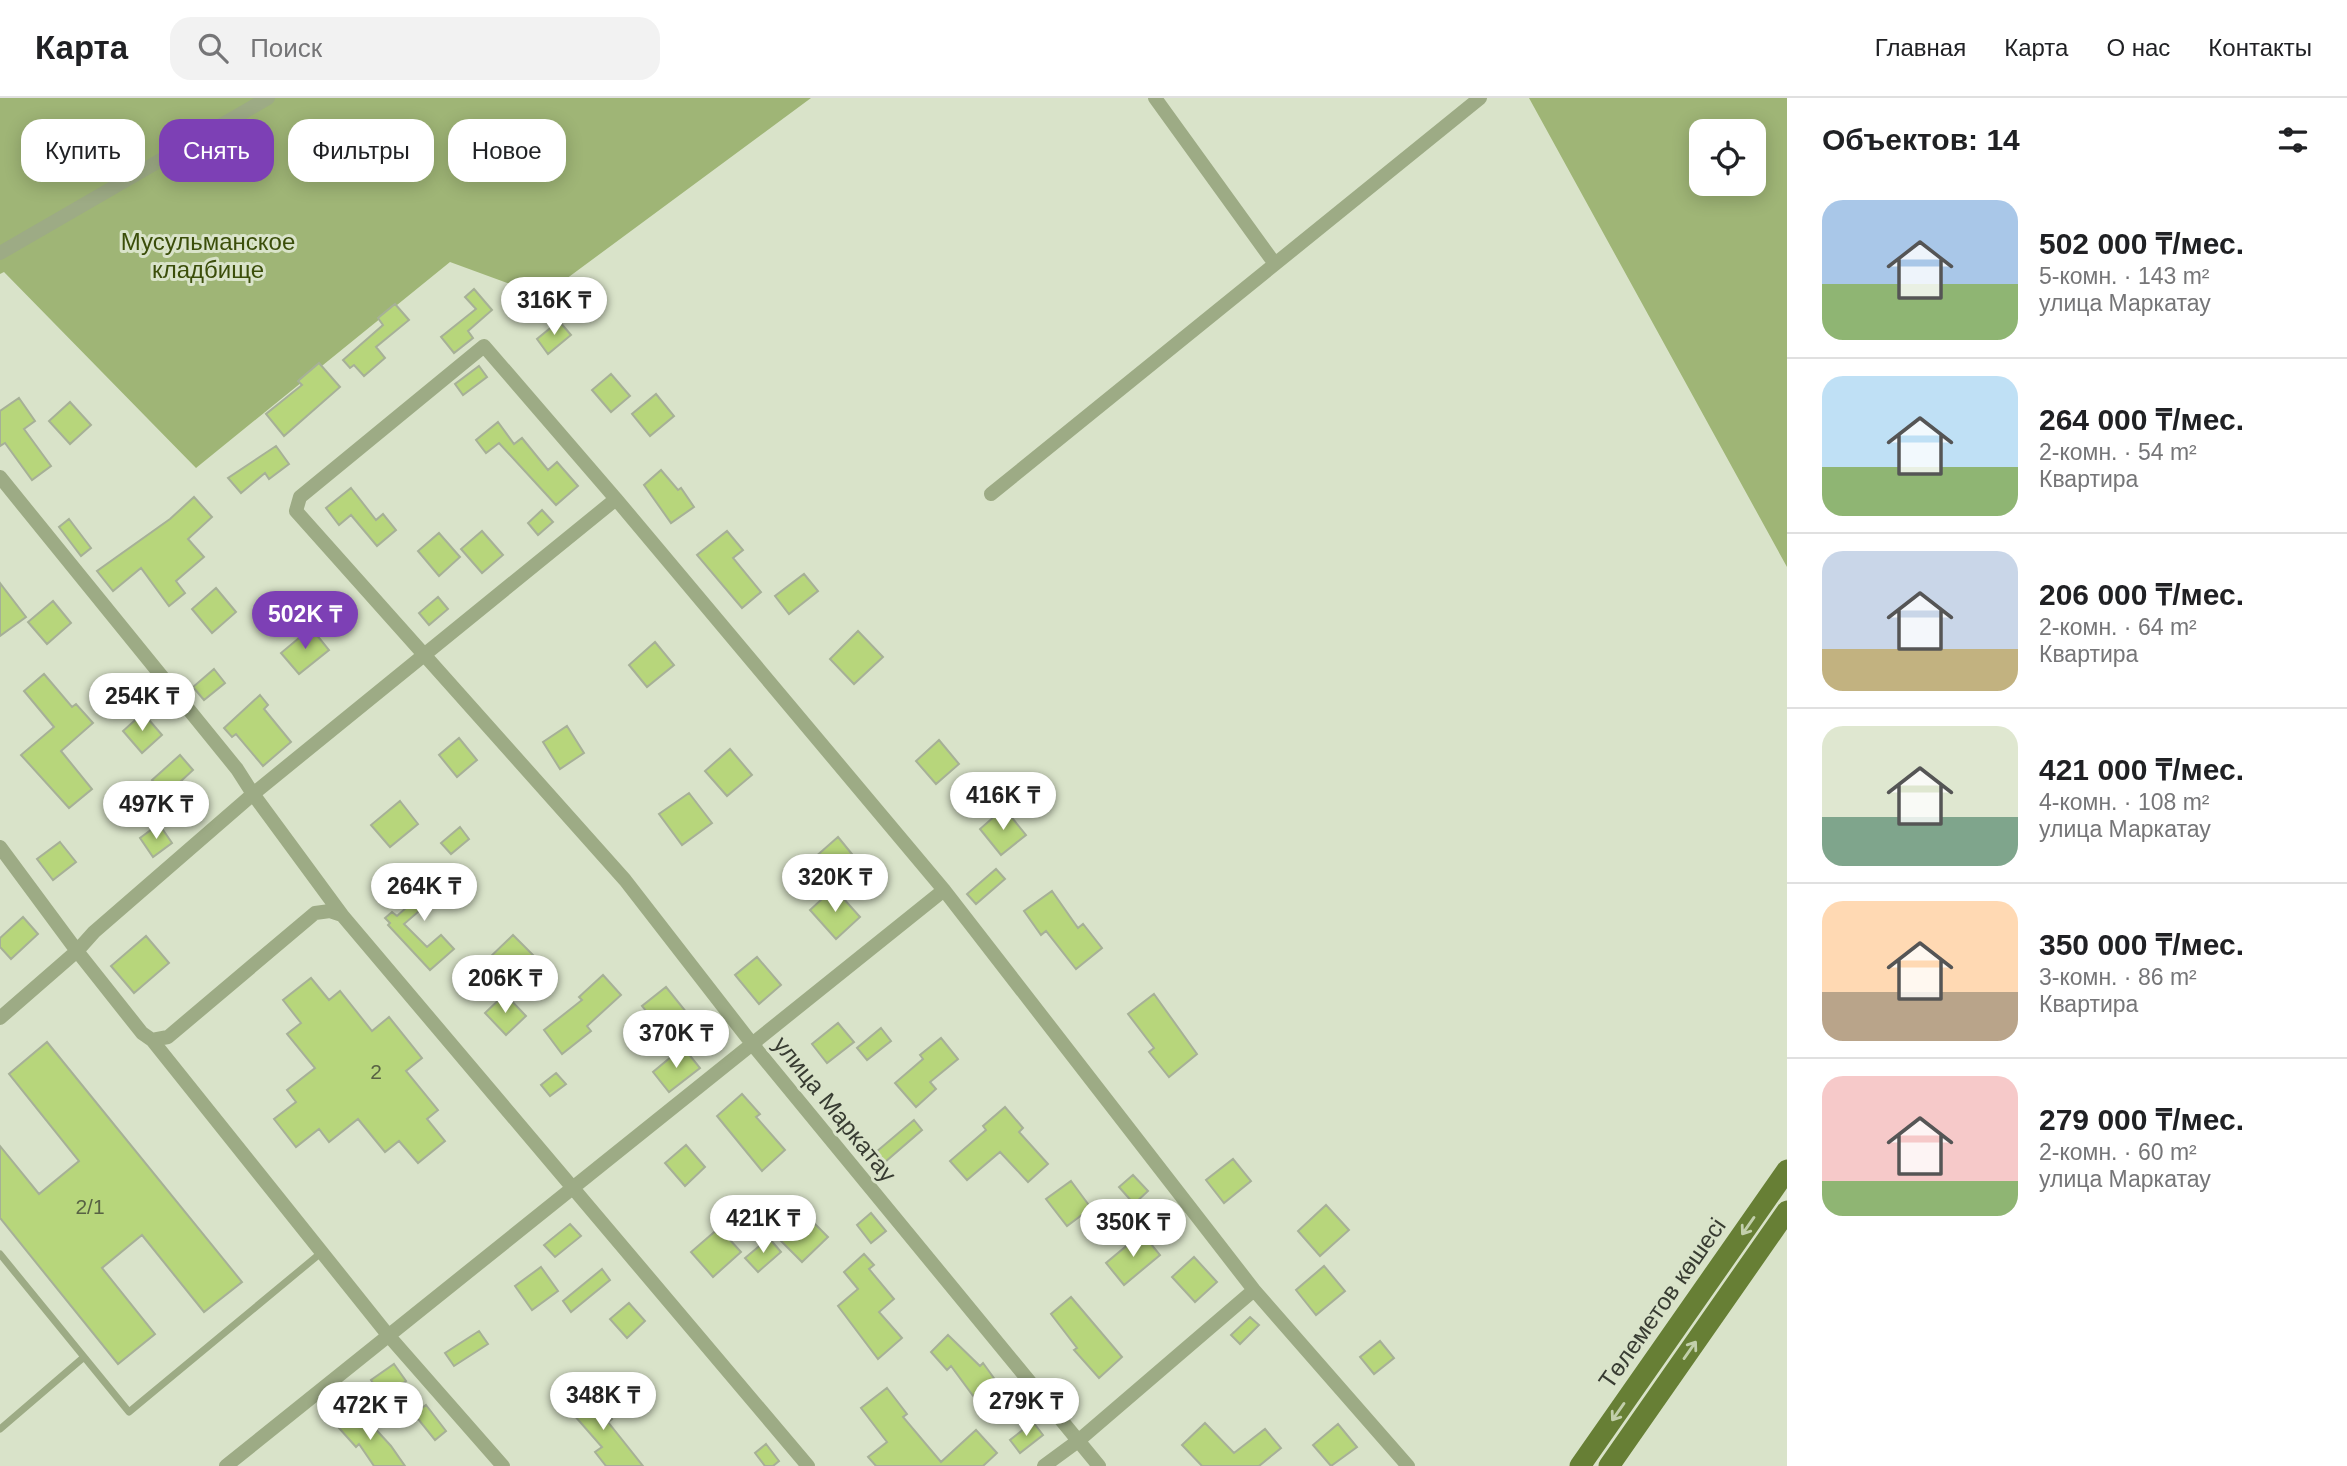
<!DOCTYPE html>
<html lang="ru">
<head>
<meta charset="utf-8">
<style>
  body { margin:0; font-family:Helvetica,sans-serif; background:#f2f2f2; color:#202124; height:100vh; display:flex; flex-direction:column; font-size:26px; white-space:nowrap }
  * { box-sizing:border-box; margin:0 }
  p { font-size:23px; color:#757577 }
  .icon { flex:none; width:38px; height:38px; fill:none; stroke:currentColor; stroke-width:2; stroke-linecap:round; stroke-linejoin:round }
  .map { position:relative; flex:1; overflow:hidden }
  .sheet { display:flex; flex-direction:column; background:#fff; width:560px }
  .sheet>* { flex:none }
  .hud { position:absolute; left:21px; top:21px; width:665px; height:63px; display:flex; gap:14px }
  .tools { position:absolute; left:1689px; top:21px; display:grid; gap:14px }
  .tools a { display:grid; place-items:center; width:77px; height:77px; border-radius:14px; background:#fff; box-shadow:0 4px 18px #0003; font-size:35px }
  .price { position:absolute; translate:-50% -60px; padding:0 16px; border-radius:24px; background:#fff; color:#222; font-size:23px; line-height:46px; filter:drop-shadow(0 2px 4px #0008) }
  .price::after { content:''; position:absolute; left:50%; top:42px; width:21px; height:16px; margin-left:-10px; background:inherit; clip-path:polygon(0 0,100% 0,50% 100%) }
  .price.current { background:#7d40b5; color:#fff }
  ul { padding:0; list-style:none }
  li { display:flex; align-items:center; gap:21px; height:175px; padding:0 35px }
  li+li { border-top:2px solid #e0e0e0 }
  li span { display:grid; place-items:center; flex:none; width:196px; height:140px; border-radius:21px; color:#555 }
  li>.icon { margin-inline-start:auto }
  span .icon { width:84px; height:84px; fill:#fffc; stroke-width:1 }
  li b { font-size:30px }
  h2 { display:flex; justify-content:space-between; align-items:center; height:84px; padding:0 35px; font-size:30px }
  .tag { padding:0 24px; border-radius:21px; background:#fff; box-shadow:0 4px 18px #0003; font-size:24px; line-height:63px }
  .tag.current { background:#7d40b5; color:#fff }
  header { display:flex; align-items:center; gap:42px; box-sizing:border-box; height:98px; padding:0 35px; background:#fff; border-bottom:2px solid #e0e0e0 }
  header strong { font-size:33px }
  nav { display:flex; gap:38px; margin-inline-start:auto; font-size:24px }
  .search { width:490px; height:63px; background:#f2f2f2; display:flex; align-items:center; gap:18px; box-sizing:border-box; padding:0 24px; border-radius:21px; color:#757577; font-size:26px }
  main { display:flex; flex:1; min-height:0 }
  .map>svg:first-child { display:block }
  .green { fill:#9fb576; fill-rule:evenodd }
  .building { fill:#b7d67b; stroke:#a6b097; stroke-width:2 }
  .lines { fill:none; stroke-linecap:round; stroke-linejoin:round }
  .lane { stroke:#9dab85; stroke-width:7 }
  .street { stroke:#9dab85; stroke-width:14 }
  .primary { stroke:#677f35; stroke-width:21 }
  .oneway { stroke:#c2cfab }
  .labels { text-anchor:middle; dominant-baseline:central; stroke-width:6; stroke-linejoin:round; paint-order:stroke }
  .number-label { font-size:21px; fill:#586244 }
  .park-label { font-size:24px; fill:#3b4e0a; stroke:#d9e3c9 }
  .street-label { font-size:24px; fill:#383c32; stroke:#d9e3c9 }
</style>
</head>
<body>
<header>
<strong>Карта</strong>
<div class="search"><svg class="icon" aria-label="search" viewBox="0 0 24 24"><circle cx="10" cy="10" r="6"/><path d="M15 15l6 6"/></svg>Поиск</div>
<nav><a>Главная</a><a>Карта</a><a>О нас</a><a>Контакты</a></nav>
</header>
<main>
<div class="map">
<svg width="1787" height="1368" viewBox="0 0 1787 1368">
  <rect width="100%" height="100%" fill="#d9e3c9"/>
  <path class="green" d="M0 0H811L543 198 450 164 196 370 4 174 0 176Z
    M1529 0H1787V469ZM1754 33V86H1701V33Z"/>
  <path class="building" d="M474 191 492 212 468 233 473 240 454 255 441 239 476 211 465 199Z
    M395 206 409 222 376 249 385 260 364 278 354 267 350 270 343 262 383 227 378 220Z
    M559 223 571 237 548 256 537 241Z
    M319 265 340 289 284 338 266 316 302 287 298 283Z
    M479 268 487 279 463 297 455 286Z
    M611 276 630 298 611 314 592 292Z
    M656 296 674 318 650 338 632 316Z
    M19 300 35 323 24 331 51 368 32 382 5 345 0 348V313Z
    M70 304 91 327 70 346 49 323Z
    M498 324 514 346 522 340 548 372 557 364 578 388 556 407 499 345 486 355 476 342Z
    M276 348 289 366 269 381 265 375 241 395 228 380Z
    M661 372 678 392 681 390 694 409 671 425 644 387Z
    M351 390 376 422 383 416 396 432 377 448 351 417 339 427 326 410Z
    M194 399 212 419 188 441 204 459 176 483 185 495 169 508 141 470 113 493 97 473 170 421Z
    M542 412 553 424 538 437 528 425Z
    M69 421 91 450 81 458 59 429Z
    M482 433 503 457 482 475 461 451Z
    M727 433 743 452 733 460 761 494 742 510 697 457Z
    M439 435 460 459 439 478 418 453Z
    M804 476 818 493 789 516 775 498Z
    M0 485 26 519 0 538Z
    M216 490 236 514 212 535 192 511Z
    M438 499 448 511 429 527 419 515Z
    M53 503 71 525 47 546 28 524Z
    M311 530 329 552 299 576 281 555Z
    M858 533 883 559 854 586 830 561Z
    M655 544 674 567 647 589 629 567Z
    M214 571 225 585 204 602 193 589Z
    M44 576 72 609 76 606 93 625 61 653 92 691 69 710 21 657 54 629 24 593Z
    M260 597 268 607 264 611 291 644 263 668 236 636 232 639 224 630Z
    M143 615 162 637 142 655 123 633Z
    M567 628 584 655 560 671 543 644Z
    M459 640 477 662 457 679 439 657Z
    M939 642 959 666 936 686 916 663Z
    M730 651 752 677 727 698 705 673Z
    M180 657 193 672 166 697 152 682Z
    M689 695 712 725 682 747 659 716Z
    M400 703 418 726 390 749 371 727Z
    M1004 710 1026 737 1001 757 980 731Z
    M159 726 172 745 153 759 140 740Z
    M460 729 469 741 451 756 441 745Z
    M838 739 856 761 833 782 814 760Z
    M60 744 76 764 53 782 37 761Z
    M454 767 462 776 404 826 427 849 441 837 454 851 430 872 388 827 390 825 385 820 392 814 397 818Z
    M996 771 1005 781 976 806 967 796Z
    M834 790 860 819 836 841 810 812Z
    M1052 793 1078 830 1083 826 1102 850 1076 871 1046 833 1041 837 1024 813Z
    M23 819 38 836 11 861 0 849V840Z
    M513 837 535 859 507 886 486 863Z
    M146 838 169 865 134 895 111 868Z
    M757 859 781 887 759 906 735 877Z
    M603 877 621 897 587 928 591 933 562 956 544 932 582 902 579 899Z
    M311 880 329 902 340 893 372 933 389 919 422 960 406 973 438 1012 427 1021 445 1043 418 1065 399 1043 385 1054 358 1021 329 1044 319 1031 296 1049 274 1021 296 1004 287 992 315 970 287 936 301 925 283 902Z
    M666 889 691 920 667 939 642 908Z
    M505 896 526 918 506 937 485 915Z
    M1154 896 1197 956 1169 979 1149 954 1154 950 1128 916Z
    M838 925 854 944 827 965 812 946Z
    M881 930 891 943 867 962 857 950Z
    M941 940 958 961 930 984 936 991 916 1009 895 985 923 961 920 957Z
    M47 944 242 1184 204 1214 142 1137 102 1170 155 1236 118 1266 0 1120V1048L39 1096 79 1063 9 976Z
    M683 949 700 970 669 994 653 974Z
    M556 975 566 986 550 998 541 987Z
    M742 996 760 1016 756 1019 785 1052 762 1073 717 1018Z
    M1005 1009 1023 1030 1019 1034 1048 1066 1028 1084 1000 1054 967 1082 950 1063 986 1032 983 1028Z
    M914 1022 922 1032 885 1064 876 1054Z
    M686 1047 705 1069 685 1088 665 1065Z
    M1233 1061 1251 1083 1224 1105 1206 1082Z
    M1133 1077 1148 1093 1134 1106 1119 1089Z
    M1071 1083 1091 1110 1067 1128 1046 1101Z
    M1326 1107 1349 1132 1320 1158 1298 1133Z
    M871 1115 886 1133 871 1145 857 1127Z
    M806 1117 828 1139 802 1164 780 1142Z
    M570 1126 581 1138 555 1159 544 1147Z
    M719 1130 741 1154 713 1179 691 1154Z
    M1142 1135 1160 1157 1124 1187 1106 1165Z
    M769 1140 781 1154 758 1174 745 1160Z
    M864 1156 874 1167 869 1171 894 1201 879 1214 902 1240 878 1261 838 1208 858 1191 844 1174Z
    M1194 1159 1217 1184 1195 1204 1172 1179Z
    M1324 1168 1345 1193 1316 1217 1296 1192Z
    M541 1169 558 1193 532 1212 515 1188Z
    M602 1171 610 1182 571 1214 563 1203Z
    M1071 1199 1122 1259 1099 1280 1074 1252 1077 1250 1051 1216Z
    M629 1205 645 1223 627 1240 610 1221Z
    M1250 1219 1259 1227 1240 1246 1231 1237Z
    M479 1233 488 1246 454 1268 445 1255Z
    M948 1237 980 1268 983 1265 996 1283 974 1299 951 1268 947 1272 931 1254Z
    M1380 1243 1394 1260 1374 1276 1360 1259Z
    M394 1266 406 1283 383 1299 371 1282Z
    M887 1290 907 1316 903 1319 941 1364 976 1332 997 1355 983 1368H876L868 1359 887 1344 861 1310Z
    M587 1292 612 1321 608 1324 643 1368H606L595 1354 602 1349 567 1309Z
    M426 1307 446 1333 435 1342 414 1316Z
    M359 1313 391 1348 405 1368H374L359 1346 356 1349 339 1330Z
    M1033 1324 1043 1337 1020 1355 1010 1342Z
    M1205 1325 1234 1355 1265 1331 1281 1350 1259 1368H1202L1182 1347Z
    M1338 1326 1357 1349 1331 1368 1313 1347Z
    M766 1346 779 1363 773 1368H765L755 1355Z"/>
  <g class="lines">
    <path class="lane" d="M0 1156 129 1314 322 1154
      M0 1331 84 1259"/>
    <path class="street" d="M1155 0 1275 166
      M0 155 268 0
      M0 379 237 671 253 696 94 834 77 853 142 935 152 942 168 939 315 815 330 813 342 817 808 1368
      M991 396 1480 0
      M616 401 484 248 300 399 296 413 625 782 753 947 1099 1368
      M0 749 77 853 0 920
      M342 817 253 696 616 401 944 792 1254 1192 1408 1368
      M152 942 388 1237 503 1368
      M226 1368 944 792
      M1044 1368 1078 1343 1254 1192"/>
    <path class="primary" d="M1580 1368 1787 1072
      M1609 1368 1787 1113"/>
  </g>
  <defs><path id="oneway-shaft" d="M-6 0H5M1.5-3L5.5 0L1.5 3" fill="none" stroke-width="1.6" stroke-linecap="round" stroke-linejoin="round" transform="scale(1.75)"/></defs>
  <g class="oneway">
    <use href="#oneway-shaft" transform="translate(1748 1128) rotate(125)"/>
    <use href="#oneway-shaft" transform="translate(1690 1252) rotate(-55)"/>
    <use href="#oneway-shaft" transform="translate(1618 1314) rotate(125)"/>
  </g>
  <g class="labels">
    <g class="number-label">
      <text x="376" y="973">2</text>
      <text x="90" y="1108">2/1</text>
    </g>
    <g class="park-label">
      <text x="208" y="143">Мусульманское<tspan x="208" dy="28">кладбище</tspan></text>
    </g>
    <g class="street-label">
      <text transform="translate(835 1011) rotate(51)">улица Маркатау</text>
      <text transform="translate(1662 1205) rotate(-55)">Төлеметов көшесі</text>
    </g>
  </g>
</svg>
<div class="tools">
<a><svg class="icon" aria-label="locate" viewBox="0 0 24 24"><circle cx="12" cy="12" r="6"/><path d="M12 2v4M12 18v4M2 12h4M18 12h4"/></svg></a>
</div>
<b class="price" style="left:554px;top:239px">316K ₸</b>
<b class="price current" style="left:305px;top:553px">502K ₸</b>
<b class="price" style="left:142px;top:635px">254K ₸</b>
<b class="price" style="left:1003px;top:734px">416K ₸</b>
<b class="price" style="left:156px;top:743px">497K ₸</b>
<b class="price" style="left:835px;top:816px">320K ₸</b>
<b class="price" style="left:424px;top:825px">264K ₸</b>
<b class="price" style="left:505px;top:917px">206K ₸</b>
<b class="price" style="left:676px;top:972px">370K ₸</b>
<b class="price" style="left:763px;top:1157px">421K ₸</b>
<b class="price" style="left:1133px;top:1161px">350K ₸</b>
<b class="price" style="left:603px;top:1334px">348K ₸</b>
<b class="price" style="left:1026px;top:1340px">279K ₸</b>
<b class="price" style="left:370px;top:1344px">472K ₸</b>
<div class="hud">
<a class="tag">Купить</a>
<a class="tag current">Снять</a>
<a class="tag">Фильтры</a>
<a class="tag">Новое</a>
</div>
</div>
<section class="sheet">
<h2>Объектов: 14<svg class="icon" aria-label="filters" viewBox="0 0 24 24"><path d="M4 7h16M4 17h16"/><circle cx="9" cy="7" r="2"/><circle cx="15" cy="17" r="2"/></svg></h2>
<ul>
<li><span style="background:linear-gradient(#a9c7e8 60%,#8fb573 0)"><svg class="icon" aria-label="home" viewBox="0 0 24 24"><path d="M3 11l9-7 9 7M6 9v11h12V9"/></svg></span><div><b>502 000 ₸/мес.</b><p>5-комн. · 143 m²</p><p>улица Маркатау</p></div></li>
<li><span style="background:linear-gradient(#bfe0f5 65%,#8fb573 0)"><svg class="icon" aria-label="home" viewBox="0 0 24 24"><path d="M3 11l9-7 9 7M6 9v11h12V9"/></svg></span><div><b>264 000 ₸/мес.</b><p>2-комн. · 54 m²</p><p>Квартира</p></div></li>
<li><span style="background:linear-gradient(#c9d6e8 70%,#c2b280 0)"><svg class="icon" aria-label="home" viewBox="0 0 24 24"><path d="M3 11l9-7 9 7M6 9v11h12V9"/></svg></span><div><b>206 000 ₸/мес.</b><p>2-комн. · 64 m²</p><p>Квартира</p></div></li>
<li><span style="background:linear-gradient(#dfe7d0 65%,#7fa58c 0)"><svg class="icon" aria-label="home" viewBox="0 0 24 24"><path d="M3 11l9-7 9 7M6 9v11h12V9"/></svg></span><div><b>421 000 ₸/мес.</b><p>4-комн. · 108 m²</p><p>улица Маркатау</p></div></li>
<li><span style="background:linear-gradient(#ffd9b3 65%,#b9a48a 0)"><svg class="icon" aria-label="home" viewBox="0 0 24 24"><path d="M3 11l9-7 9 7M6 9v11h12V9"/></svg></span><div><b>350 000 ₸/мес.</b><p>3-комн. · 86 m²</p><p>Квартира</p></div></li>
<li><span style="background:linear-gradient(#f6c9c9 75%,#8fb573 0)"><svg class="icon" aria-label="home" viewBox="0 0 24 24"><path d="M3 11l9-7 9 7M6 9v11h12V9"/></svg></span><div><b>279 000 ₸/мес.</b><p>2-комн. · 60 m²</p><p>улица Маркатау</p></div></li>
</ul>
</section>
</main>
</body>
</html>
